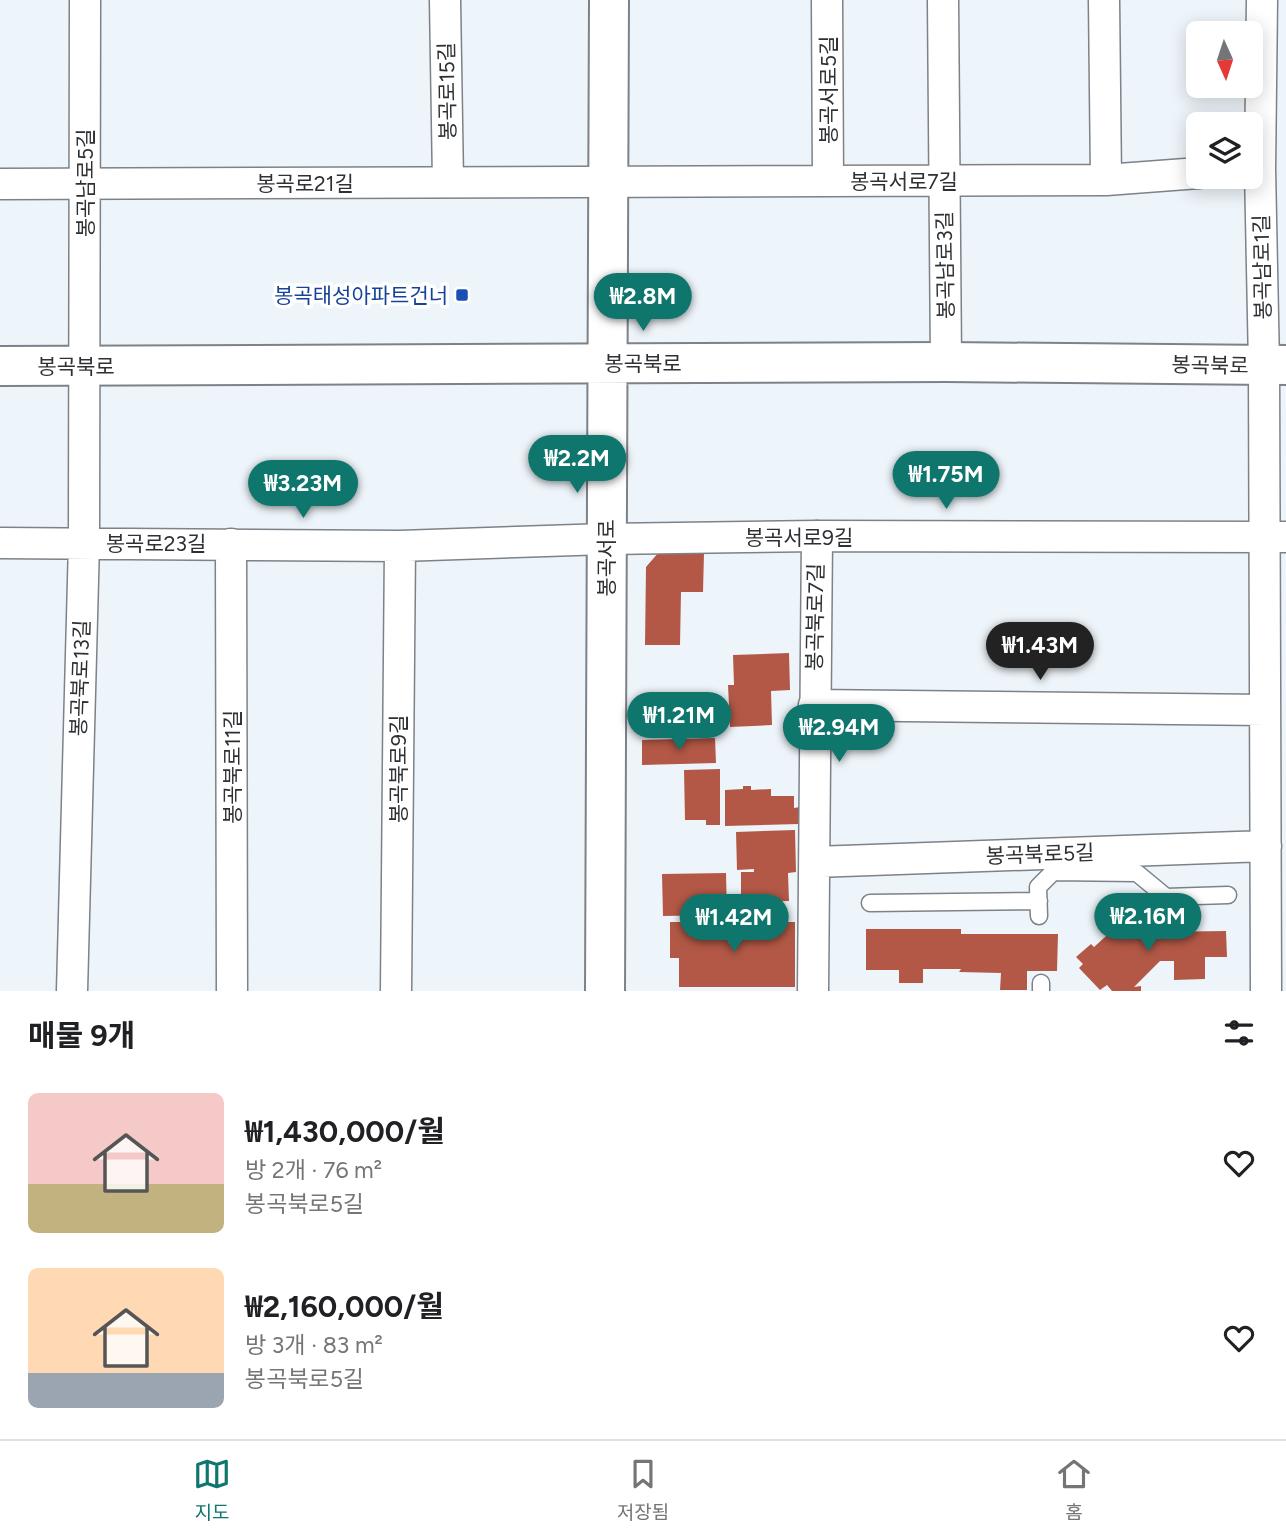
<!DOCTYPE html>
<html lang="ko">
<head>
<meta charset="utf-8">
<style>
  body { margin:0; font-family:Figtree,"Noto Sans KR",sans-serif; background:#f6f6f6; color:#202124; height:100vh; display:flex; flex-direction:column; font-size:26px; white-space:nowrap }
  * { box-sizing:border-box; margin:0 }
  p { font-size:23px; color:#757577 }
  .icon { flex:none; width:38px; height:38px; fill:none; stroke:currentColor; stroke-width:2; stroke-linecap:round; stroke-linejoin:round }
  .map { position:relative; height:991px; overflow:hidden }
  .side { display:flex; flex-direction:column; background:#fff; flex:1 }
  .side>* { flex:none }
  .needle { width:46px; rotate:177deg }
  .tools { position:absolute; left:1186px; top:21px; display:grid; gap:14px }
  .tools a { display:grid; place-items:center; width:77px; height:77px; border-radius:10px; background:#fff; box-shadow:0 4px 18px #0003; font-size:35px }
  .price { position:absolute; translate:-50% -60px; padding:0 16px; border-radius:24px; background:#0f766e; color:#fff; font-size:23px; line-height:46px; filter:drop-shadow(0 2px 4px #0008) }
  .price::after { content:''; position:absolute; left:50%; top:42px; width:21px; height:16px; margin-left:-10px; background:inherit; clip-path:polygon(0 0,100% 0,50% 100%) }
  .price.selected { background:#222; color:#fff }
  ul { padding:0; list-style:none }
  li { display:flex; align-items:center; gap:21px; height:175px; padding:0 28px }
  li span { display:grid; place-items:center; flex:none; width:196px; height:140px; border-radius:10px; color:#555 }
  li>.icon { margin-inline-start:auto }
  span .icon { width:84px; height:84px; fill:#fffc; stroke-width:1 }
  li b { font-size:30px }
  h2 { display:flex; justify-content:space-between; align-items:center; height:84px; padding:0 28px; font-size:30px }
  .dock { display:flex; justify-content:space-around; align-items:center; height:98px; border-top:2px solid #e0e0e0; background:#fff; font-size:19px; color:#757577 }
  .dock a { display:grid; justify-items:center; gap:4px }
  .dock .selected { color:#0f766e }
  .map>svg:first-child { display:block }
  .building { fill:#b35846 }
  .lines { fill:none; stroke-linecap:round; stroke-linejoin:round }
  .service-casing { stroke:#7c8287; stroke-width:19 }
  .minor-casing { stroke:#7c8287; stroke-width:33 }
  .tertiary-casing { stroke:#7c8287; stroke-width:42 }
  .service { stroke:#fff; stroke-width:16 }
  .minor { stroke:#fff; stroke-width:30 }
  .tertiary { stroke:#fff; stroke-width:38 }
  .transit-dot { fill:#1a4fb4; stroke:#fff; stroke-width:2.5 }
  .labels { text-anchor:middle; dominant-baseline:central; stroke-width:7; stroke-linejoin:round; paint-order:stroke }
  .street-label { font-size:21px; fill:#2e3033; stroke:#fff }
  .transit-label { font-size:21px; fill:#164399; stroke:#fff; text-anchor:end }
</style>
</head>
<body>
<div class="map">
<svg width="1286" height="991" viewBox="0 0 1286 991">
  <rect width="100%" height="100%" fill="#eef5fa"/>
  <path class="building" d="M659 552 704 553 703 592H681L680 645H645L646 567Z
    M789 653 790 690 771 691 772 725 730 727 728 685H734L733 655Z
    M715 738 716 763 642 765V740Z
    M720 769V825H706V820H685L684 770Z
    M743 786H751V790L771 789V796H794V808L800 807 799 824 725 826V790L743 789Z
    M795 830 796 872 788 873 789 901 741 902V872H754V869L737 870 736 832Z
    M726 873 727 915 663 916 662 874Z
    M1126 908 1130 912 1134 909 1156 932 1226 931 1227 957H1205V979L1174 980V961H1160L1134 987 1141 986V991H1112L1107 985 1100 990 1079 968 1083 964 1076 957 1091 944 1094 947 1115 928 1111 923Z
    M670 922H795V987H679V958H670Z
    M866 929H961V934H1058L1057 971H1027V990H1000L1001 973 959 972 961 969H923V983H899V970H866Z"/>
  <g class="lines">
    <defs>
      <path id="service" d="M870 903 1039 901
        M1039 916 1038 887 1053 872 1137 873 1166 897 1228 895
        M1041 983V991"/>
      <path id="minor" d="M445 0 448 182
        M827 0 828 181
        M943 0 946 362
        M1104 0 1106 180
        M1262 0 1260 169 1264 365 1266 991
        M0 184 1106 180 1199 173
        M0 543 400 546 606 539 817 536 1286 537
        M231 544 232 991
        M814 705 1265 710
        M815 862 1266 846
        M72 991 84 543 85 0
        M396 991 400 546
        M813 991 817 536"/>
      <path id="tertiary" d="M0 366 946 362 1286 365
        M605 991 609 0"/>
    </defs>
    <use href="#service" class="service-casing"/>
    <use href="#minor" class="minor-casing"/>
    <use href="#tertiary" class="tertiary-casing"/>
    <use href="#service" class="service"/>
    <use href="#minor" class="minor"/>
    <use href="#tertiary" class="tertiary"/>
  </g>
  <rect class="transit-dot" x="455" y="288" width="14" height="14" rx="3.5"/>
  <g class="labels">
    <g class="street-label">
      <text transform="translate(828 90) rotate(-90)">봉곡서로5길</text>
      <text transform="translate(447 91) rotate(-91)">봉곡로15길</text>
      <text x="904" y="181">봉곡서로7길</text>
      <text transform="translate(85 183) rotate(-90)">봉곡남로5길</text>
      <text x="305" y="183">봉곡로21길</text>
      <text transform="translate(945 265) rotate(-91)">봉곡남로3길</text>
      <text transform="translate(1262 267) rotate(-91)">봉곡남로1길</text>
      <text x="643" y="363">봉곡북로</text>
      <text transform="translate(1210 365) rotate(1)">봉곡북로</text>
      <text x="76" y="366">봉곡북로</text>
      <text x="799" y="537">봉곡서로9길</text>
      <text x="156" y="543">봉곡로23길</text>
      <text transform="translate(606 558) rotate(-90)">봉곡서로</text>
      <text transform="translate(815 617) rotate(-89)">봉곡북로7길</text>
      <text transform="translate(80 678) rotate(-88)">봉곡북로13길</text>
      <text transform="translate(232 767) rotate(-90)">봉곡북로11길</text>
      <text transform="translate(398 769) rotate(-90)">봉곡북로9길</text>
      <text transform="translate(1040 854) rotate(-2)">봉곡북로5길</text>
    </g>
    <g class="transit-label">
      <text x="448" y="295">봉곡태성아파트건너</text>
    </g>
  </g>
</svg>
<div class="tools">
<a><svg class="needle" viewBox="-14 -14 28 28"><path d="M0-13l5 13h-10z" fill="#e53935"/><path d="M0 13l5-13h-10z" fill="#757577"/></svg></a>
<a><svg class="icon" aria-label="layers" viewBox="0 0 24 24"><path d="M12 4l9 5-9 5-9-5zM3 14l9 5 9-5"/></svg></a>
</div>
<b class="price" style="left:643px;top:333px">₩2.8M</b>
<b class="price" style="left:577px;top:495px">₩2.2M</b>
<b class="price" style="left:946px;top:511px">₩1.75M</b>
<b class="price" style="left:303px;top:520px">₩3.23M</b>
<b class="price selected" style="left:1040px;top:682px">₩1.43M</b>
<b class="price" style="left:679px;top:752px">₩1.21M</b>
<b class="price" style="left:839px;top:764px">₩2.94M</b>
<b class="price" style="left:1148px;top:953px">₩2.16M</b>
<b class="price" style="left:734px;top:954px">₩1.42M</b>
</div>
<section class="side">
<h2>매물 9개<svg class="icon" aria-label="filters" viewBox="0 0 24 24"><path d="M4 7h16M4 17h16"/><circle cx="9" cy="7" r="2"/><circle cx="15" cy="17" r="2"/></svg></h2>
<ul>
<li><span style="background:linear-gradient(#f6c9c9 65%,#c2b280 0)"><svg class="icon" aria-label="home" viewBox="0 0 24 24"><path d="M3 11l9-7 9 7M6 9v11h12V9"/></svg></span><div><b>₩1,430,000/월</b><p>방 2개 · 76 m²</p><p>봉곡북로5길</p></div><svg class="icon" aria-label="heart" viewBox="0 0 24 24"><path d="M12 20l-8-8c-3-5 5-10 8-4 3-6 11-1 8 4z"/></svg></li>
<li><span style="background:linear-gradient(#ffd9b3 75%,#9aa5b1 0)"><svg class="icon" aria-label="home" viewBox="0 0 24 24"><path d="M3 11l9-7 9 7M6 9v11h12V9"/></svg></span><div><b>₩2,160,000/월</b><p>방 3개 · 83 m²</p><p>봉곡북로5길</p></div><svg class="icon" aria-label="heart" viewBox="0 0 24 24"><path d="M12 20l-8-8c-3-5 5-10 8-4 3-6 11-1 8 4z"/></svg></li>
</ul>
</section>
<nav class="dock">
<a class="selected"><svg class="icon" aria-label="map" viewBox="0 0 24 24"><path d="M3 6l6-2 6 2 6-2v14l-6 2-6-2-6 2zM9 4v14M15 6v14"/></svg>지도</a>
<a><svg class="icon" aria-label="saved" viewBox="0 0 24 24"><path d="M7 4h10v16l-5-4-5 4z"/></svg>저장됨</a>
<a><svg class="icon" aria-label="home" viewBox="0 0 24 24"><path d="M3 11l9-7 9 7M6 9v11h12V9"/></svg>홈</a>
</nav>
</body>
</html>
